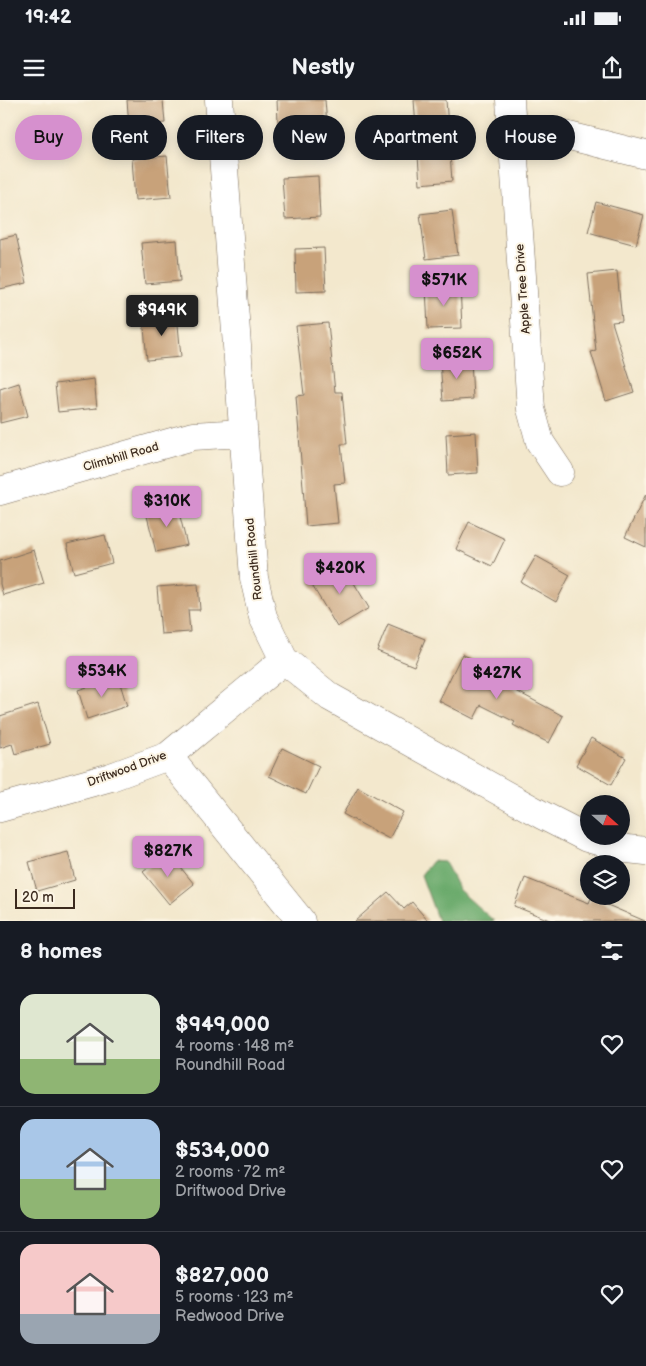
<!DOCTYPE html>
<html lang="en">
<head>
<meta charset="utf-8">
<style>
  body { margin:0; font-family:"Balsamiq Sans",sans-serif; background:#242831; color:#f1f3f6; height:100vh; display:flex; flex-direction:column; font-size:19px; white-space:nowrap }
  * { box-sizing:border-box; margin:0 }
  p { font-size:16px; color:#9ea1a6 }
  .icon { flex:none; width:28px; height:28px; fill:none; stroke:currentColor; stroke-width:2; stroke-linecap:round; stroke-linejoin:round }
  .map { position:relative; height:821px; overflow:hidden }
  .sheet { display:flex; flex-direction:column; background:#171b24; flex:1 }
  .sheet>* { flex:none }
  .banner { position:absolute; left:15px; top:15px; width:616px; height:45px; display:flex; gap:10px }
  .needle { width:32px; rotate:111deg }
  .tools { position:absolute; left:580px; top:695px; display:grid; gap:10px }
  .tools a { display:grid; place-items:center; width:50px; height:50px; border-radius:50%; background:#171b24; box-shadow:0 2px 12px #0003; font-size:25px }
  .scale { position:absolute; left:15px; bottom:12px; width:60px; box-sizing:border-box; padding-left:5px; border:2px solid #3b2a1e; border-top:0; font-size:14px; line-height:18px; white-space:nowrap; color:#3b2a1e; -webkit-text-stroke:4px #fcf5e5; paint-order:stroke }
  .price { position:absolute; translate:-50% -42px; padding:0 11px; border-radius:5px; background:#d690ce; color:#111; font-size:16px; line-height:32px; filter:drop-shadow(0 1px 2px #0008) }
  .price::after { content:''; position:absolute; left:50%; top:30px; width:15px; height:11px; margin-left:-8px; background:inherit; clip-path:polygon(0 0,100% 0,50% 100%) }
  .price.current { background:#222; color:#fff }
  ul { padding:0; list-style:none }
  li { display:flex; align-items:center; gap:15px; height:125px; padding:0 20px }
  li+li { border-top:1px solid #363941 }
  li span { display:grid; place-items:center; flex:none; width:140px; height:100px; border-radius:15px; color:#555 }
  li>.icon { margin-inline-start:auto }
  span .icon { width:60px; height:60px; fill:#fffc; stroke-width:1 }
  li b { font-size:21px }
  h2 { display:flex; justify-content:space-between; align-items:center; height:60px; padding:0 20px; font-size:21px }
  .tag { padding:0 18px; border-radius:22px; background:#171b24; box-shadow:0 2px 12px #0003; font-size:18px; line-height:45px }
  .tag.current { background:#d690ce; color:#111 }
  .status { display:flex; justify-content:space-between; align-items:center; height:35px; padding:0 25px; background:#171b24; direction:ltr }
  .status svg { height:14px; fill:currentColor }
  header { display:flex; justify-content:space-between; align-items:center; height:65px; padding:0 20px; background:#171b24; font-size:22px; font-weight:600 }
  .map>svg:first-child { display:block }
  .forest { fill:#6baa6c; stroke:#536a45 }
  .building { fill:#c8a27a }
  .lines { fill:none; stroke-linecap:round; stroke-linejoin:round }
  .minor-casing { stroke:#7b6c5b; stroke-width:29 }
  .minor { stroke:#fff; stroke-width:28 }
  .labels { text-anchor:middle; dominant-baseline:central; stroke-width:4; stroke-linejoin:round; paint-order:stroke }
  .street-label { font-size:12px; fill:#3b2a1e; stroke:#fcf5e5 }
</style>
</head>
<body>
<div class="status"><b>19:42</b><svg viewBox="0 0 49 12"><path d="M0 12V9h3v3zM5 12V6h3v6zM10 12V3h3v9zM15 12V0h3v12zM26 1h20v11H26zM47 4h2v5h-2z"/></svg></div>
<header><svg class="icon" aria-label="menu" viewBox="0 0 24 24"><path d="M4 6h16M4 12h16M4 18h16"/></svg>Nestly<svg class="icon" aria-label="share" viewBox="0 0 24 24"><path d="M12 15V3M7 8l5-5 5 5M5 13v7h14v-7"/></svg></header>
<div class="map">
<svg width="646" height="821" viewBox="0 0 646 821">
  <rect width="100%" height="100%" fill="#fcf5e5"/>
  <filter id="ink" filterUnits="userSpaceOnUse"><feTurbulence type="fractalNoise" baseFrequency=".02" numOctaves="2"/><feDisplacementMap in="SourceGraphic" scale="10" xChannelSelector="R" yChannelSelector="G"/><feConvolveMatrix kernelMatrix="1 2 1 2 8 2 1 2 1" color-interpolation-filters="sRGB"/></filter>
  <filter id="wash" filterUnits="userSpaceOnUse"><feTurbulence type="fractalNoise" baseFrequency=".0096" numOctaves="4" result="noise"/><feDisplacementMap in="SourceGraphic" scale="20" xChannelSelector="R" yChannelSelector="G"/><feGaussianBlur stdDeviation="1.12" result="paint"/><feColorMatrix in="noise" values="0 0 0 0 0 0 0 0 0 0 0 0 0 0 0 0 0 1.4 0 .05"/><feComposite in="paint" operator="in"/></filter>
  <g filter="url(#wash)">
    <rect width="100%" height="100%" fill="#f3e8cd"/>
    <path class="forest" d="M432 761 445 762 459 790 494 821H438L421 775Z"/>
    <g id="blocks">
      <path class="building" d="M127 0H163L165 23 129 26Z
        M277 0H325L327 25 309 26 310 43 279 44Z
        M414 0H446L452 81 420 84Z
        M167 56 171 97 135 100 132 59Z
        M318 76 320 117 285 119 282 78Z
        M596 102 644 115 636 145 588 132Z
        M452 110 458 155 426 159 420 114Z
        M16 135 27 183 0 189V139Z
        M177 140 180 181 145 184 141 143Z
        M324 148 326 191 296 192 295 149Z
        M617 171 622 221 612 222 634 292 606 301 591 252 596 251 588 174Z
        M460 185 462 228 428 229 426 187Z
        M177 214 181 257 147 260 143 218Z
        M328 223 335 292H342L347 344H341L345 383 334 384 338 423 306 426 296 296 304 295 296 226Z
        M471 258 473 299 443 301 440 261Z
        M94 279 97 308 58 312 55 284Z
        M19 283 28 316 0 323V289Z
        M476 332 478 373 448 375 446 334Z
        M646 394V447L625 437Z
        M177 404 187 445 156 452 146 412Z
        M469 422 505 439 492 466 456 449Z
        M105 435 112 463 74 473 67 444Z
        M34 450 44 483 3 495 0 484V461Z
        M536 456 570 475 556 502 521 482Z
        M342 463 369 508 337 527 310 482Z
        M198 484 200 510H188L190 532 161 534 157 487Z
        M388 524 425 539 414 566 377 551Z
        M462 554 480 563 477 570 563 616 549 643 513 625 515 622 481 605 474 619 439 601Z
        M118 577 127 606 87 619 78 590Z
        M38 604 50 644 15 654 12 644 0 648V616Z
        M591 638 626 658 611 685 576 665Z
        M282 648 319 666 306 694 269 676Z
        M358 687 403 712 389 739 343 714Z
        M68 752 75 780 37 791 29 762Z
        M168 752 194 784 169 804 143 772Z
        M525 778 589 803 591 798 645 821H552L514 806Z
        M388 792 404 809 412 802 428 821H355Z"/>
    </g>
  </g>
  <g filter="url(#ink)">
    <use href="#blocks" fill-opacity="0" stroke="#7b6c5b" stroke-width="1"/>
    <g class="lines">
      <defs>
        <path id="minor" d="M219 0 254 478 263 517 284 560 330 597 542 715 587 738 627 749 646 751
          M510 0 531 309 540 342 560 372
          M512 33 565 35 646 55
          M0 391 193 336 243 333
          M168 656 301 821
          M0 708 111 677 168 656 284 560"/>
      </defs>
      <use href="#minor" class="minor-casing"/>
      <use href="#minor" class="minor"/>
    </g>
  </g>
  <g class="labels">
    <g class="street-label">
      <text transform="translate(523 189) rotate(-94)">Apple Tree Drive</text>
      <text transform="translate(121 357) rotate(-16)">Climbhill Road</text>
      <text transform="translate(254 459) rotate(-96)">Roundhill Road</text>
      <text transform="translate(127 669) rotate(-20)">Driftwood Drive</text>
    </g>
  </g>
</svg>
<div class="tools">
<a><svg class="needle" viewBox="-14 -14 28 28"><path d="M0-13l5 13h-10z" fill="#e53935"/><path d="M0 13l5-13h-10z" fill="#9ea1a6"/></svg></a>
<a><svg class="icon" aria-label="layers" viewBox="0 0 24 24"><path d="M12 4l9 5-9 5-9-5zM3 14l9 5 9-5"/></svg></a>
</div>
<div class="scale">20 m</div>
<b class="price" style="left:444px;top:207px">$571K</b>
<b class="price current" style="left:162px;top:237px">$949K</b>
<b class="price" style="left:457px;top:280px">$652K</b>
<b class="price" style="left:167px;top:428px">$310K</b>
<b class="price" style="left:340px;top:495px">$420K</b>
<b class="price" style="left:102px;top:598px">$534K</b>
<b class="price" style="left:497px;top:600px">$427K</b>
<b class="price" style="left:168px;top:778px">$827K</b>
<div class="banner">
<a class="tag current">Buy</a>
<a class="tag">Rent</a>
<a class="tag">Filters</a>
<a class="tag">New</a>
<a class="tag">Apartment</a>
<a class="tag">House</a>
</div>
</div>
<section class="sheet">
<h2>8 homes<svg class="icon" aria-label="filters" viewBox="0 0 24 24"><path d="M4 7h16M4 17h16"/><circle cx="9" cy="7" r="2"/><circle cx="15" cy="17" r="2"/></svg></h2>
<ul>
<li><span style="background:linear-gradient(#dfe7d0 65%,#8fb573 0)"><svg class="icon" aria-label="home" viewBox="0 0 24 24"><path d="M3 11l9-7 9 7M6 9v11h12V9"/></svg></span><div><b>$949,000</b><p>4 rooms · 148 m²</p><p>Roundhill Road</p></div><svg class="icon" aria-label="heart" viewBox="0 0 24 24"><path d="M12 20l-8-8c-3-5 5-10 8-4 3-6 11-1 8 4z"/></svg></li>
<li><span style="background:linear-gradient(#a9c7e8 60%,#8fb573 0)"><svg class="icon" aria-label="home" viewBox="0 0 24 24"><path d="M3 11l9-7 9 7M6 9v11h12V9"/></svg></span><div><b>$534,000</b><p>2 rooms · 72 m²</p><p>Driftwood Drive</p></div><svg class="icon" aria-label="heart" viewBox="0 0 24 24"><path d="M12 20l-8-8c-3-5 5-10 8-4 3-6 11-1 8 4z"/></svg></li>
<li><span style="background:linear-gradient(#f6c9c9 70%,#9aa5b1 0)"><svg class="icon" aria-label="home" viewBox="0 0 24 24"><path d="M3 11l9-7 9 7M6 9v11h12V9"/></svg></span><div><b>$827,000</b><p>5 rooms · 123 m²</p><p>Redwood Drive</p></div><svg class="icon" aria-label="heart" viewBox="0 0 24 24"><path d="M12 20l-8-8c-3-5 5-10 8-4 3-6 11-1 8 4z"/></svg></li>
</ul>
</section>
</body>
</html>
